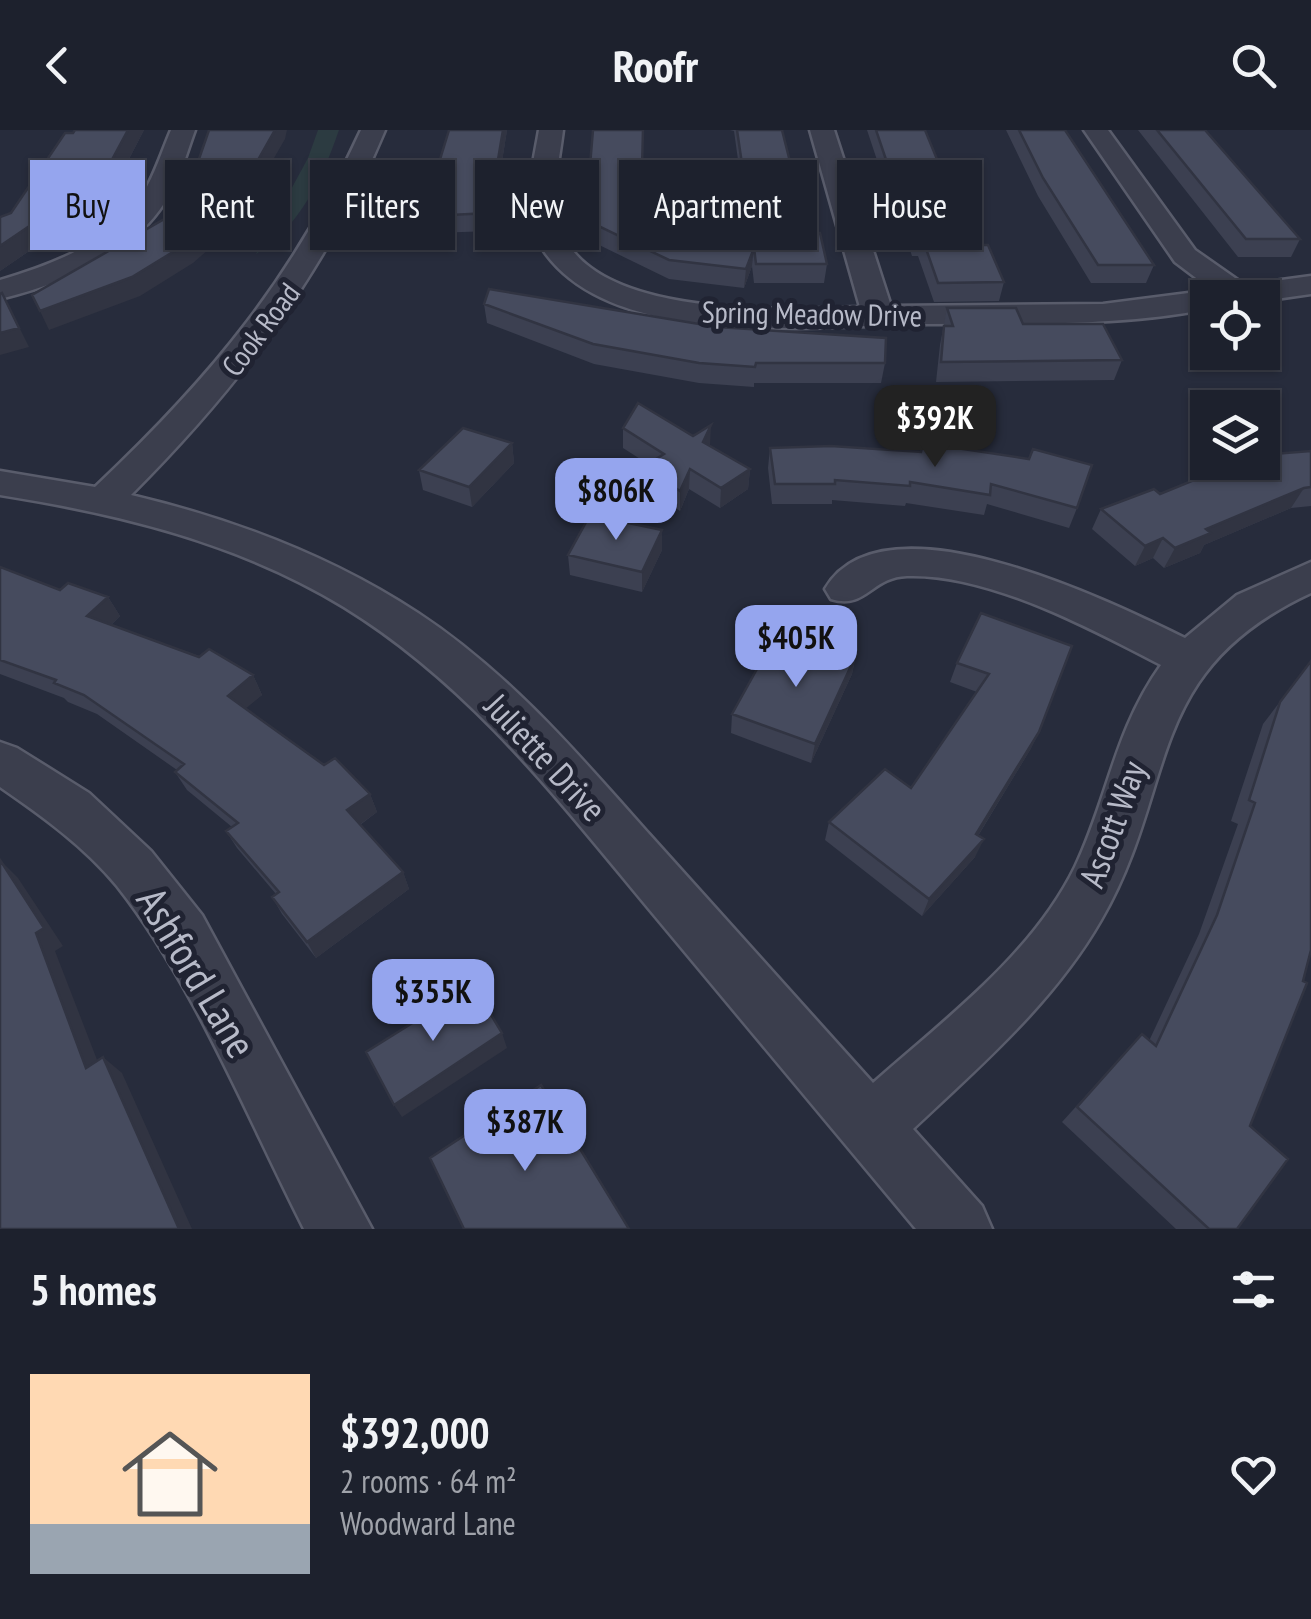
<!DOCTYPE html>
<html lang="en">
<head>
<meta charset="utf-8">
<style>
  body { margin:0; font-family:"PT Sans Narrow",sans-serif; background:#2a2e39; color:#f1f3f6; height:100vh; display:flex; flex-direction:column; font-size:38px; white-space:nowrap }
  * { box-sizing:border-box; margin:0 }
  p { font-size:32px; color:#a0a3aa }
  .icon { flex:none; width:55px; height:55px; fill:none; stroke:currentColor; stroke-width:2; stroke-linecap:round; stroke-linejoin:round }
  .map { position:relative; height:1099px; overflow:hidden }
  .side { display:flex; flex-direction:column; background:#1d212d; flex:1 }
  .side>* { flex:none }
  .guide { position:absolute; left:30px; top:30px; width:1252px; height:90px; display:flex; gap:20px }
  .tools { position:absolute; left:1190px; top:150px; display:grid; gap:20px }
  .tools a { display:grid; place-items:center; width:90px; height:90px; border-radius:0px; background:#1d212d; box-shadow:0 2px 8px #0004,0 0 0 2px #3b3e49; font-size:50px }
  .price { position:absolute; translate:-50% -85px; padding:0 22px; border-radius:20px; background:#95a5ee; color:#111; font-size:32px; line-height:65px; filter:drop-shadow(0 2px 5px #0008) }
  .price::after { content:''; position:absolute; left:50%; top:60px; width:30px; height:22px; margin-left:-15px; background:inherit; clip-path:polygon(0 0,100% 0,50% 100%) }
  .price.current { background:#222; color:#fff }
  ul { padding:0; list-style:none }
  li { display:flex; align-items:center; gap:30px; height:250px; padding:0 30px }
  li span { display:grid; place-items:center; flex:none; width:280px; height:200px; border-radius:0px; color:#555 }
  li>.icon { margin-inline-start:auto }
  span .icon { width:120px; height:120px; fill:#fffc; stroke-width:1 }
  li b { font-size:42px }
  h2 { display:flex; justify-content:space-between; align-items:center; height:120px; padding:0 30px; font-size:42px }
  .pill { padding:0 35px; border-radius:0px; background:#1d212d; box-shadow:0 2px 8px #0004,0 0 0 2px #3b3e49; font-size:35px; line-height:90px }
  .pill.current { background:#95a5ee; color:#111 }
  header { display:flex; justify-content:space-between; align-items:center; height:130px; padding:0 30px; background:#1d212d; font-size:45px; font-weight:600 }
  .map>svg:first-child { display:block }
  .green { fill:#2c3b41 }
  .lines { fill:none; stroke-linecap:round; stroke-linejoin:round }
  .minor-casing { stroke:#595c6b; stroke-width:5 }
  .minor { fill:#3b3e4d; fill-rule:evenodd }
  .wall { fill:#3c4051 }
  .shaded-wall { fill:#313442 }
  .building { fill:#464b5e; stroke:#313442; stroke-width:2.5 }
  .labels { text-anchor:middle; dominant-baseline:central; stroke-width:10; stroke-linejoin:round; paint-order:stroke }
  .far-street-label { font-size:30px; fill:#b7bac8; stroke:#202332 }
  .street-label { font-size:35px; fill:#b7bac8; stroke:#202332 }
  .near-street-label { font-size:42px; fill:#b7bac8; stroke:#202332 }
</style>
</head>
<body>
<header><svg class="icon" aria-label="back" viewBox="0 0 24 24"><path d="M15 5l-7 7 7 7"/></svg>Roofr<svg class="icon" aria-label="search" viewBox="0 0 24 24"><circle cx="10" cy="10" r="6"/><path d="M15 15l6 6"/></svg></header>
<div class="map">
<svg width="1311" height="1099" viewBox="0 0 1311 1099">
  <rect width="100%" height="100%" fill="#272c3c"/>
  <path class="green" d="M318 0H339C323 47 299 98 256 124L308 28Z"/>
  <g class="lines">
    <defs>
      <path id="minor" d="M171 0H195C186 24 180 50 165 72 130 127 61 154 0 169V150C51 135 114 112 143 64 155 44 162 21 171 0Z
        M361 0H385C326 142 239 257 131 365 233 389 331 426 418 483 508 542 578 624 649 704 724 787 798 870 873 953 944 890 1032 825 1075 737 1108 668 1114 601 1161 535 1091 499 988 443 907 446 871 447 866 480 831 469L825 459C883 360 1109 471 1185 508L1237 465 1311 432V463C1141 542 1179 656 1101 790 1054 872 981 935 913 999L982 1076 992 1099H916C827 992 738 886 649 779 556 667 469 554 344 477 239 413 120 384 0 365V341L95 357C212 247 294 147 361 0Z
        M539 0H563C559 34 548 75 564 107 604 188 784 180 860 177L810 0H834L891 176 1103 174 1212 160 1175 132 1084 0H1108L1195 120 1245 155 1311 146V164L1262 171V168H1208V179C1115 197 1022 193 928 194 821 195 618 221 546 124 518 87 532 42 539 0Z
        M0 612 17 618 89 663 151 721 202 785 372 1099H304C248 989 193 852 117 756 84 716 42 686 0 657Z"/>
    </defs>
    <use href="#minor" class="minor-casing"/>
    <use href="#minor" class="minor"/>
  </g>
  <path class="wall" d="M75 0H144L102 81 89 80 0 141V87L11 83Z
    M449 0H507L491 101 434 103 431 86Z
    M730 0H782L808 103 827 134 824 153H754L752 136 744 158 669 149 593 112V91L589 77 588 59 642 43 644 66 653 90 704 113 749 109 734 1Z
    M867 0H925L948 56 980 115 1004 152 999 171 934 172 918 126H912L902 96H899Z
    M1006 0H1065L1154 135 1146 153H1091L1038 66Z
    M1138 0H1205L1300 109 1291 127H1238Z
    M484 174 885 233 881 253H754V257L699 253 594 234 487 193Z
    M947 178 1023 194 1122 230 1114 250 936 252 940 215Z
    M623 298 710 316 750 339 748 359 720 378 689 359 680 381 643 357V337L648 334 623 318Z
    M512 313 514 333 472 377 423 360 419 340Z
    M770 318 921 322 1077 378 1069 398 987 374 984 385 906 373 905 376 832 370V374H772L768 338Z
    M1311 321V376L1291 378 1204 415 1200 423 1164 438 1153 428 1135 436 1092 399 1101 379Z
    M662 400V420L642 462 570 445 568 425Z
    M0 437 60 460 108 467 120 486 111 495 253 545 262 565 245 578 324 635 370 664 377 682 360 695 403 742 409 759 316 828 282 784 272 767 276 764 237 718 226 701 232 697 187 660 175 642 177 640 97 584 68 572 64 568 0 544Z
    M981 483 1039 602 1030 620 978 706 975 727 922 786 825 710 829 692 911 658 977 562 950 552 957 533Z
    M856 525 852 544 811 633 731 603 732 584 797 530Z
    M1311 531 1237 1099H1176L1062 992 1142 904 1149 911 1199 804 1238 694 1231 691 1263 594Z"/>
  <path class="shaded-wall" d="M128 0H144L102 81 94 63Z
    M275 0H287L285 9 258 56 263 72 193 133 140 166 49 200 40 181 250 44Z
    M503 0H507L491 101 489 83Z
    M81 61 89 80 0 141V116Z
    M754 118 752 136 744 158 746 139Z
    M2 163 29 217 0 225V203Z
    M711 295 710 315 702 332 703 312Z
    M512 313 514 333 472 377 469 357Z
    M690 339 689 359 680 381V361Z
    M750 339 748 359 720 378 721 358Z
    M1304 358 1291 378 1204 415 1200 423 1164 438 1175 418 1206 399Z
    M662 400V420L642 462V442Z
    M1163 408 1153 428 1135 436 1145 416Z
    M108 467 120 486 99 506 87 486Z
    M856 525 852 544 811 633 815 614Z
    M253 545 262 565 238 585 228 566Z
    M1039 602 1030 620 968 722 976 704Z
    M370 664 377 682 355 698 347 680Z
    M984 709 975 727 922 786 929 769Z
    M0 730 18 748 63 816 55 821 106 953 86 938Z
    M403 742 409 759 316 828 307 812Z
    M502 903 507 918 402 987 394 975Z
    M103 927 122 943 192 1099H179Z"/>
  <path class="building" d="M75 0H128L94 63 81 61 0 116V87L11 83 65 3H73Z
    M209 0H275L250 44 257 54 186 114 132 147 40 181 32 165 192 73 184 72Z
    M449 0H503L489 83 431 86 438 36Z
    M593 0H643L642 38 644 66 653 90 704 113 708 104 753 109 737 0H782L808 103H820L827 134H756L754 118 746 139 669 130 592 93 599 79H594L588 59Z
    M876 0H925L948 56H954L980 115H988L1004 152 938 153 922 107H916L906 77H902Z
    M1019 0H1065L1154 135H1098L1043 48Z
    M1157 0H1205L1300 109H1246Z
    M489 159 717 197 886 208 885 233H756L755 237 699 233 593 214 484 174Z
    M2 163 19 198 0 203V164Z
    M947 178H1016L1023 194H1103L1122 230 941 232 944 196H953Z
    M638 273 693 306 711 295 703 312 750 339 721 358 690 339 680 361 643 337 664 324 623 298Z
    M463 298 512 313 469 357 419 340Z
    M923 313 1029 329 1033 319 1092 335 1077 378 991 354 990 365 910 352V356L835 350V354H775L770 318 831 316 921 322Z
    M1311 321V357L1304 358 1206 399 1211 403 1175 418 1163 408 1145 416 1101 379 1154 359 1160 364 1238 332H1262V325Z
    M590 385 662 400 642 442 568 425Z
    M0 437 60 460 68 453 108 467 87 486 199 527 209 519 253 545 228 566 324 635 335 628 370 664 347 680 403 742 307 812 272 767 279 762 226 701 238 693 175 642 184 634 84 565 54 553 56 550 0 530Z
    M981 483 1072 516 1039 602 976 704 984 709 929 769 829 692 885 639 911 658 989 544 957 533Z
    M809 509 856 525 815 614 732 584 768 519 797 530Z
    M1311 531V820L1303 851 1307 853 1250 996 1288 1029 1237 1099H1209L1077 977 1142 904 1156 916 1217 785 1255 673 1249 670 1280 572Z
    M0 730 44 798 36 803 86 938 103 927 179 1099H0Z
    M473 855 502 903 394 975 366 922Z
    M541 955 629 1099H464L430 1028Z"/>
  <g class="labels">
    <g class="far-street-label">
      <text transform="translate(812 183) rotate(1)">Spring Meadow Drive</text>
      <text transform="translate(260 199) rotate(-53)">Cook Road</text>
    </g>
    <g class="street-label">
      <text transform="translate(546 627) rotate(47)">Juliette Drive</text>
      <text transform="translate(1112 694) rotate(-70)">Ascott Way</text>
    </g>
    <g class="near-street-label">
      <text transform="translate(197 842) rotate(59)">Ashford Lane</text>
    </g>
  </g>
</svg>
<div class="tools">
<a><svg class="icon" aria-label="locate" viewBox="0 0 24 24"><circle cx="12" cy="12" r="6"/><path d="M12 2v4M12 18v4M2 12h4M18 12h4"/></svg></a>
<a><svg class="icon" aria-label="layers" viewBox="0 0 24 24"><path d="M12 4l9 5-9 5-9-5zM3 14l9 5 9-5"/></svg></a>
</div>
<b class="price current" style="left:935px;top:340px">$392K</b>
<b class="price" style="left:616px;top:413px">$806K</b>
<b class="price" style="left:796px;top:560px">$405K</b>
<b class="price" style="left:433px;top:914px">$355K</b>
<b class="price" style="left:525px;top:1044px">$387K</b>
<div class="guide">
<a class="pill current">Buy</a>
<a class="pill">Rent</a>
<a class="pill">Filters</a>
<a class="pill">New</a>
<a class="pill">Apartment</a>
<a class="pill">House</a>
</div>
</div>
<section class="side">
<h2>5 homes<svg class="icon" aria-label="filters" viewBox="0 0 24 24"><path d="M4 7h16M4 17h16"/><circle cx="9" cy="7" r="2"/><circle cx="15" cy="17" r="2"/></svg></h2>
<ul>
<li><span style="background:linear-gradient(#ffd9b3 75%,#9aa5b1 0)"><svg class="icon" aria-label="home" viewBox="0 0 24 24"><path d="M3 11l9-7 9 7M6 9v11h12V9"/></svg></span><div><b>$392,000</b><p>2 rooms · 64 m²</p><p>Woodward Lane</p></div><svg class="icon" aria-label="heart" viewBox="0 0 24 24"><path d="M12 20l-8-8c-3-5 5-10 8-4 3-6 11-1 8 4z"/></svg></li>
</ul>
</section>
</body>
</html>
